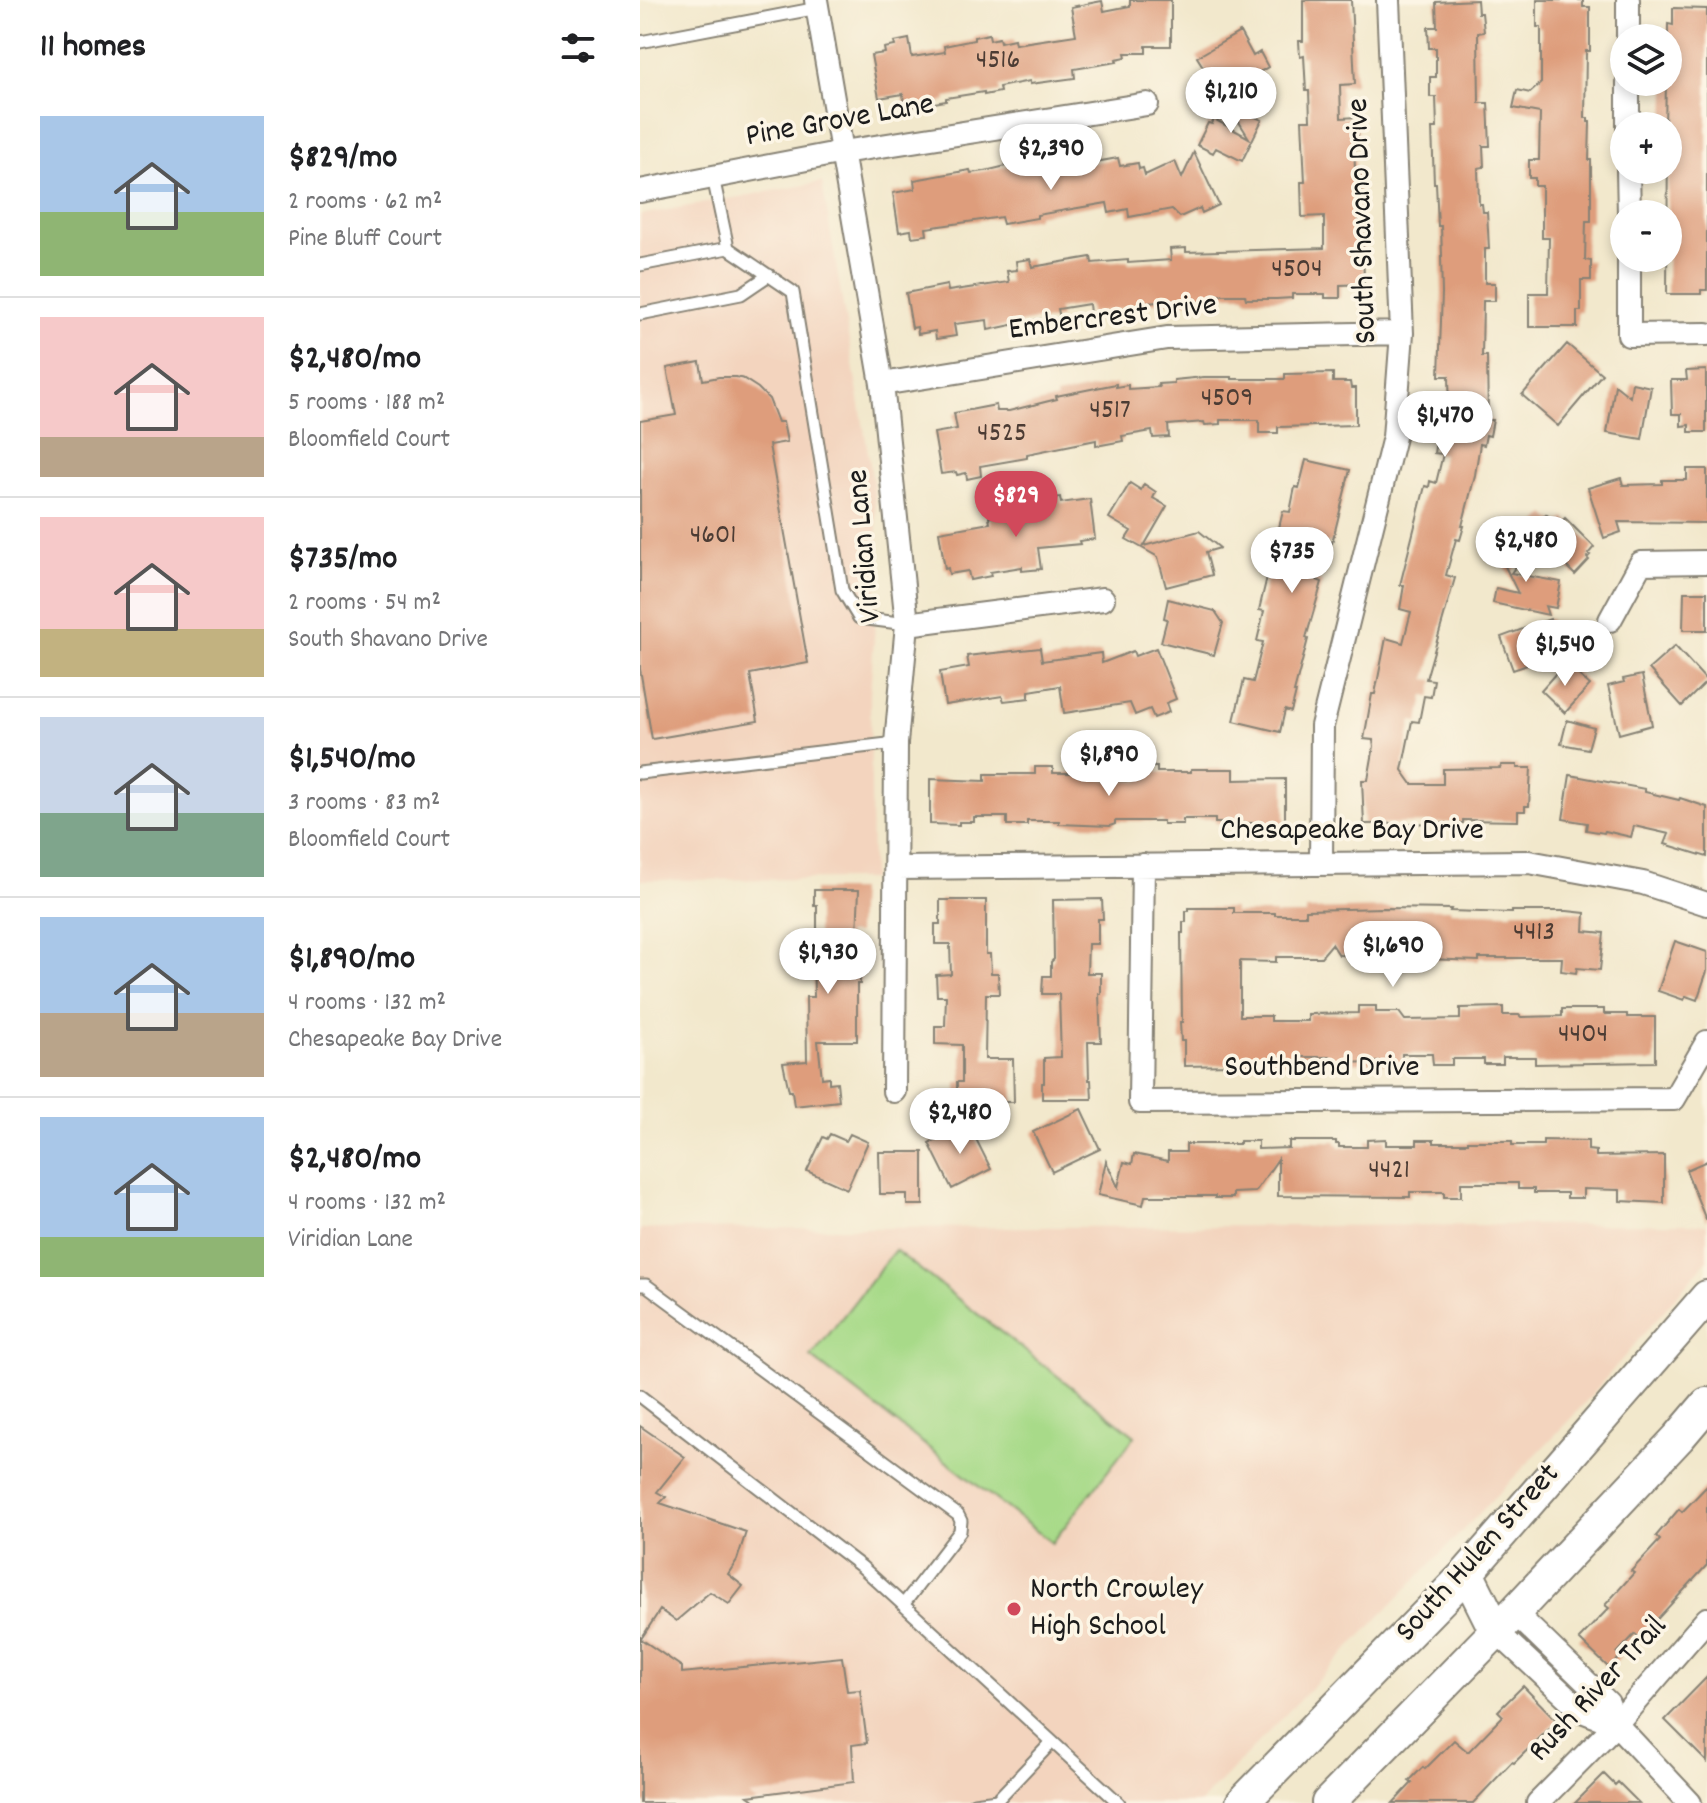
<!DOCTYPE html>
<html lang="en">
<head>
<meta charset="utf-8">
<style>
  body { margin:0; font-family:Dekko,sans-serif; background:#f2f2f2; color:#202124; height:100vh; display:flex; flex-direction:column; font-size:30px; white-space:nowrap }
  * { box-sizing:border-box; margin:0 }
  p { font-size:26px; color:#757577 }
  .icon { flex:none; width:44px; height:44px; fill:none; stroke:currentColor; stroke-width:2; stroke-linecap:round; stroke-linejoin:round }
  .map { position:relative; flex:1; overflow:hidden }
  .side { display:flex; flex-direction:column; background:#fff; width:640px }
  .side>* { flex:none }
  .buttons { position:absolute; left:970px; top:24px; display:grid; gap:16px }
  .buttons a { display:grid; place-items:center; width:72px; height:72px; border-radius:50%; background:#fff; box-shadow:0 4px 12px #0003; font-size:40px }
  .price { position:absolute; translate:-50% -68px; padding:0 18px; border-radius:28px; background:#fff; color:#222; font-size:26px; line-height:52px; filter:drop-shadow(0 2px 4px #0008) }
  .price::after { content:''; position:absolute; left:50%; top:48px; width:24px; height:18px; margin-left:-12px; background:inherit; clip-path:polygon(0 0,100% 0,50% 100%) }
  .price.selected { background:#d1495b; color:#fff }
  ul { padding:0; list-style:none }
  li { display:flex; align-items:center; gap:24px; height:200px; padding:0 40px }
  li+li { border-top:2px solid #e0e0e0 }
  li span { display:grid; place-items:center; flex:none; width:224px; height:160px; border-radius:0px; color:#555 }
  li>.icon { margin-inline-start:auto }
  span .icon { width:96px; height:96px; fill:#fffc; stroke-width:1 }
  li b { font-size:34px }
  h2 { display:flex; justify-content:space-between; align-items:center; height:96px; padding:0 40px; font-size:34px }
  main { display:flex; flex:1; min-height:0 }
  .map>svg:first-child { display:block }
  .built { fill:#f3d4be }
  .green { fill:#a8da89; stroke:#627b52; stroke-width:2 }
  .building { fill:#de9d7c }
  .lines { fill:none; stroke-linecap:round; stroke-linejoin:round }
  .lane-casing { stroke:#878274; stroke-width:15 }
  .street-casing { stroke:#878274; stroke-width:26 }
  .secondary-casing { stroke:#878274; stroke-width:36 }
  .lane { stroke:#fff; stroke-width:11 }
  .street { stroke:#fff; stroke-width:22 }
  .secondary { stroke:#fff; stroke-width:32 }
  .poi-dot { fill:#d1495b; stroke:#fcf5e5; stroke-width:3 }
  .labels { text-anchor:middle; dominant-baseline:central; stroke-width:7; stroke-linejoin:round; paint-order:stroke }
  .number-label { font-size:28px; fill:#4c3c34 }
  .street-label { font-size:32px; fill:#1c1c1c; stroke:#fcf5e5 }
  .poi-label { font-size:32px; fill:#1c1c1c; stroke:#fcf5e5; text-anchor:start }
</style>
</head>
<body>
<main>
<section class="side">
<h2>11 homes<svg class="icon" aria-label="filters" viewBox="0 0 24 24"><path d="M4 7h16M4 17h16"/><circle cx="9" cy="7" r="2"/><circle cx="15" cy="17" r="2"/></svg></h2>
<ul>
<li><span style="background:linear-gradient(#a9c7e8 60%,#8fb573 0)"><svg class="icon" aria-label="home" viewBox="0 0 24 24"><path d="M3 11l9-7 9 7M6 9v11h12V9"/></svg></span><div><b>$829/mo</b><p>2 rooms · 62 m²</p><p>Pine Bluff Court</p></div></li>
<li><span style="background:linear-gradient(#f6c9c9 75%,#b9a48a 0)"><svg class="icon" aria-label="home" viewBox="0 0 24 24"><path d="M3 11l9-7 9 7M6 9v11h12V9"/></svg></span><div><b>$2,480/mo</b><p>5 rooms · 188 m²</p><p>Bloomfield Court</p></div></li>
<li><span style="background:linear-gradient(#f6c9c9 70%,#c2b280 0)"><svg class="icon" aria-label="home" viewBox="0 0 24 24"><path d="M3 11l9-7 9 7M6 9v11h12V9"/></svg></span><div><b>$735/mo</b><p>2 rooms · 54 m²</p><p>South Shavano Drive</p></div></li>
<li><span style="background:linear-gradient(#c9d6e8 60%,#7fa58c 0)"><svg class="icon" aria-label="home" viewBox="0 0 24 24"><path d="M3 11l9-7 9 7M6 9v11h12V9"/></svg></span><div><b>$1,540/mo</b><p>3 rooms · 83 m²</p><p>Bloomfield Court</p></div></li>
<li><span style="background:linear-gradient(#a9c7e8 60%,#b9a48a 0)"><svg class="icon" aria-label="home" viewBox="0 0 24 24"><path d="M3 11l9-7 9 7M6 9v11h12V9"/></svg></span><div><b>$1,890/mo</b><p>4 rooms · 132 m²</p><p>Chesapeake Bay Drive</p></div></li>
<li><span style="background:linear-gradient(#a9c7e8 75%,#8fb573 0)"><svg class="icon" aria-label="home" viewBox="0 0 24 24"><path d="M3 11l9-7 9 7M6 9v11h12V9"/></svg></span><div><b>$2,480/mo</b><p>4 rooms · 132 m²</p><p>Viridian Lane</p></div></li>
</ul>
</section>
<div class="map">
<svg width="1067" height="1803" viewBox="0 0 1067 1803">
  <rect width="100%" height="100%" fill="#fcf5e5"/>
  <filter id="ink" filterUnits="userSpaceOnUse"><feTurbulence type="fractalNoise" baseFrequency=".0125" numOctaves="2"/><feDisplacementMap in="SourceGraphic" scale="16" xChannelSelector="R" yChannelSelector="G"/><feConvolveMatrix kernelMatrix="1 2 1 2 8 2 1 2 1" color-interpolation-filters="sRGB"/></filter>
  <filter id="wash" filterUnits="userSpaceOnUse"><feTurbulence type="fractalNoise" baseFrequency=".006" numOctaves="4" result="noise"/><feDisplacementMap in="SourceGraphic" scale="32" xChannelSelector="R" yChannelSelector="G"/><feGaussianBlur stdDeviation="1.8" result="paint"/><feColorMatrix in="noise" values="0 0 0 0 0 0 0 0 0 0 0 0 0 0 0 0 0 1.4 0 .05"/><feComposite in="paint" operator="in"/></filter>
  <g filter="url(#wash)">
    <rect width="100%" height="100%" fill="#f2e8cc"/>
    <path class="built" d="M182 182 233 482 238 541 237 594 230 695 232 879 0 880V215Z
      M1067 1224V1260L935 1414 560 1803H0V1229Z"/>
    <path class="green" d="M255 1250 495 1436 412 1543 171 1357Z"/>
    <g id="blocks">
      <path class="building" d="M490 0H531V46H506V53H485L486 57 476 59 477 62 434 69 435 78 390 84V81L359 87 360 92 344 95V92L306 98V101L265 108 263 94 239 98 231 55 245 53 244 48 255 46 254 42 269 39 272 57 305 52 304 46 334 40V37L349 34 350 40 359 38 360 42 374 39 375 44 436 35 431 7 462 1 464 11 490 6Z
        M663 0H711L715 84 700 85 701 118 717 117 718 139H714L715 170H720L721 190H717L720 240H723L724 284 700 285V298H685V294H652V298L636 299H606L605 295H574L575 302H557V301L540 302V300L507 303V305L450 313 449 304 418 309 420 318 401 322 400 319 348 330 347 320 314 324 316 336 296 339 295 331 278 334 277 327 272 328 266 293 307 285 308 291 369 282 367 271 377 270 376 261 390 259 392 267 451 257 452 263 488 260V263L531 260 530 249 546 248V252L684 248V216L662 217 661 182H665L662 120H670L669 91H666L664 56 660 57 659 41H663Z
        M837 0 838 13H842L844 32 838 33 839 103H848L850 146H843L844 167 838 168 839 204H842L843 212H847L849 249H845V283H855V301H843L842 356H847L848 420H853L850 436 846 435 844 445 840 444 835 475 822 526H824L820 540 816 539 806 575 815 578 786 679 794 680 791 697 784 696 779 722 772 721 762 770 772 784H803V769L860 768 862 765H877V768H891L889 806H885V811H878V821L823 820V823L724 824 722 780H728L734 746 733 740 724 739 732 694H735L746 638 763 643 771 612 760 609 764 585H760L785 486 789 487 790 481 796 483 803 454 794 453 798 428H794L796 411 810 413 809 376H799L802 293 801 256H802L801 226H798L796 183H794L792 128H797L796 97H790V77H796V48H789L788 27H797L796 2Z
        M897 0H943V7H950V51H946L945 118H948V122H950L949 160H951V221H946L945 260 951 261V280H941V311H937V327H889V293H908L909 238H902V186H895V178H889V160H899L900 113 873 108 877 90 890 93 901 83V27H897Z
        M1033 8 1067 9V290H1061V294H1027L1028 126H1025L1026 82H1028V24L1033 25Z
        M600 32 613 56 620 52 628 67 582 94 569 72 567 73 557 57Z
        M588 104 622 120 602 161 576 148 573 153 557 145 568 123 572 124 574 119 609 138Z
        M448 150 450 163 478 158 480 166 498 163 499 169 503 168 505 175 535 161 542 178 554 152 579 205 562 213 560 208 540 217 532 209 489 217 488 209 469 213 467 203 397 215V218L363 224 361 217 286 228 287 235 272 237 271 230 259 232 253 193 275 189 274 180 330 170 331 173 345 171 395 159 396 165 431 159 430 153Z
        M927 344 962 374 918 426 882 395Z
        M60 362 63 380 79 377H96L104 379 118 388 129 399 138 422H143L147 442 129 445 168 663 110 674 118 721 12 739 0 669V421L36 415 27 368Z
        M1066 370V432H1049V425L1041 426V414H1032L1031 380H1047L1046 371Z
        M693 373V382H710L711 388H716V425L638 427V433H619V420H580V424L565 425 564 422 528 425 529 437 513 438 512 431 482 436 483 441 456 446V440L387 454V458L340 466 341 476 327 479 326 473 317 475 316 472 301 474 294 433 317 429 314 413 356 405 357 411H369L417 399 416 396 476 384V387L488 385V389L519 387 518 384 534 383V380L564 377H592V379H645V374Z
        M992 383 1011 387 1002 439 967 433 975 385 990 397Z
        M666 460 710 470 692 543 687 542 677 580 682 582 666 638 668 639 654 692H656L651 712 645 710 640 732 594 721 604 680 613 682 623 642 617 641 624 611 619 610 643 511 650 512 655 487 659 488Z
        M1047 469H1067V523L978 522 981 532 964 538 948 488 981 478 983 485 1022 484V480H1047Z
        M490 483 501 490 504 484 516 492 513 498 527 506 504 546 559 531 580 548 566 552 572 575 526 587 518 557 486 539 491 531 469 518Z
        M420 497 421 503 450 499 455 539 439 541 440 544 398 548 401 569 382 571V567L350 572 351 576 330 580 328 571 309 574 308 568 305 569 299 532 350 523 349 517 406 509 405 499Z
        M906 514 918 525 925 518 954 547 948 554 950 555 947 558 949 560 935 575 890 530Z
        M875 535 891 546 871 573 921 582 916 608 905 606 908 615 853 603 856 588 878 593 860 556Z
        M1044 592H1067V630H1043Z
        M528 599 575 611 583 623 574 655 521 642 527 619 524 618Z
        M910 619 922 653 873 670 861 637Z
        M1035 646 1067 681 1042 706 1009 669Z
        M400 648 402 661 461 653 462 663 493 651 495 656 516 648 536 699 526 703 529 712 514 718 510 709 495 715 490 703 424 713 420 686 389 691V698L364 701 362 696 305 705 300 672 329 667 327 656Z
        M925 663 950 685 925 713 901 690Z
        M1002 675 1012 725 979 734 968 686 984 682 983 679Z
        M927 720 954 728 948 749 921 744Z
        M395 767H413V773H436L439 776H462L461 780 500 781V767H517V772H551V769H594V780L645 779V823H575V819H543V824H523V821H475V824L470 826 419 824V821H387V825H367V817H334V822H319V825L290 824V779L345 781V774H395Z
        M930 775 1005 789V792L1039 800 1040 798 1067 807V857L1025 844 1029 834 994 826 991 837 965 831 964 833 946 830 947 823 923 819Z
        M174 890H219L217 934H206V965H220V984H217V1041H178L182 1078 189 1077V1083L197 1082 199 1101 154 1106 152 1091H149L143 1063 167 1061 166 997H174L173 942H177V905H174Z
        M462 899 463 919H458V944H448L447 973H461V994H459L461 1042H448L449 1080H451L452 1099H402V1083H404V1058L421 1057 419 994H402L403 976H411V962L414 959 413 900Z
        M300 900H346V954H350L351 973H358L359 994H346L345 1059H373L374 1102H317V1082H322V1045L295 1044V1026H305L306 996H297L296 975 311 974 310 944H295V924H300Z
        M549 908H594V913H635V915H666V910L744 908 811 909 810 911 872 913V911H927L945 913 944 931 964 933 960 970 937 968 936 973 921 971 922 958H839V961L787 959V957L699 955 692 944 681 957H636V962L600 961V1016H631V1021H668V1014L718 1013V1006H736V1012H759L765 1020 820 1019V1008L863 1007V1015H879L881 1017 922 1016V1009H964V1014H987V1017H1015V1062L895 1064V1057H863V1064H844V1059H812V1065H793L792 1054H762V1064H742V1062L690 1063V1057H660V1062H644V1064L544 1066V1041H541L540 1022H542L541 933H543V922H546V911H549Z
        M1035 941 1067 952V971L1057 1000 1046 996 1044 1000 1018 991Z
        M441 1109 460 1149 412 1172 393 1132Z
        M328 1123 351 1169 312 1189 289 1143Z
        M190 1134 206 1141 210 1134 228 1142 207 1189 167 1171 183 1137 187 1139Z
        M746 1139V1145H777V1140H794V1143H828V1141H872V1145H903V1140L948 1141V1150L956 1151V1156L1024 1155V1203L980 1201V1190L943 1189V1198H927V1193H894V1189H878V1183H821V1197H804V1192H770V1197L638 1196V1159L615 1192 593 1193V1198H575V1196H505L503 1205 458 1195 466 1161 478 1187 484 1162 492 1164 494 1154 528 1161V1152H546V1144H600V1141H618V1149L649 1148V1141H696V1144H699V1147H727V1140Z
        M239 1152H283V1205H267V1194H240Z
        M1067 1161V1220H1066L1046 1170Z
        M0 1426 45 1457 17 1492 26 1497 20 1503 106 1532 97 1560 88 1574 103 1586 89 1604 70 1592 36 1621 20 1610 1 1639 42 1667V1673L202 1657 207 1691 220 1690 227 1743 212 1745 214 1782 108 1796 118 1803H0Z
        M1067 1486V1565L1000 1638 995 1634 977 1653 980 1657 969 1668 939 1639 969 1608 965 1605 994 1573 991 1571 1020 1540 1016 1536 1039 1509 1042 1512Z
        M1067 1677V1762L1025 1720Z
        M883 1686 917 1721 874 1763 872 1762 833 1803H753L772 1783 769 1781 783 1767 785 1769 814 1740 828 1752 863 1716 858 1711Z
        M964 1774 975 1785 978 1782 999 1803H935Z"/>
    </g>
  </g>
  <g filter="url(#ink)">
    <use href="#blocks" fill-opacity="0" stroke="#878274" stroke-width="2"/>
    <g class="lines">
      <defs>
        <path id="lane" d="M0 42 178 8
          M73 177 88 248 153 292 202 590 219 618 267 624
          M0 265 88 248
          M0 314 101 294 129 275
          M0 773 256 743
          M0 1285H6L318 1515 321 1521 320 1531 263 1605
          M0 1396 222 1567 479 1803
          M334 1803 357 1800 412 1742"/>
        <path id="street" d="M176 0 242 384 267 624 256 743 254 1091
          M988 0V38
          M988 82V126
          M988 170 989 214
          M0 191 203 152 507 104
          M989 258V335L1067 334
          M242 384 527 338 762 333
          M970 620 1001 563 1067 562
          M267 624 463 599
          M681 864 682 726 754 437 762 333 748 0
          M503 865 500 1102 1034 1099 1067 1042
          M257 868 889 862 1003 883 1067 904
          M874 1612 968 1703 976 1724 1050 1803
          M856 1631 942 1711 976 1724
          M898 1803 976 1724 1067 1619"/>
        <path id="secondary" d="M827 1573 856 1631
          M602 1803 827 1573 1067 1297
          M688 1803 868 1619 1039 1437 1067 1404"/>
      </defs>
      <use href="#lane" class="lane-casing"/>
      <use href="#street" class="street-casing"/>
      <use href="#secondary" class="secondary-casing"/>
      <use href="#lane" class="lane"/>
      <use href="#street" class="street"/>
      <use href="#secondary" class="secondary"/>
    </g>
  </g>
  <circle class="poi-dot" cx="374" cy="1609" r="8"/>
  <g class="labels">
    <g class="number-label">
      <text x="358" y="62">4516</text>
      <text x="657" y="271">4504</text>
      <text x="587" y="400">4509</text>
      <text x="470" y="412">4517</text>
      <text x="362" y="435">4525</text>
      <text x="73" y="537">4601</text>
      <text x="894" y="934">4413</text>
      <text x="943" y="1036">4404</text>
      <text x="749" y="1172">4421</text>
    </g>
    <g class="street-label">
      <text transform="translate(200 122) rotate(-10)">Pine Grove Lane</text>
      <text transform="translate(724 221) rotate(-92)">South Shavano Drive</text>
      <text transform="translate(473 319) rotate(-7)">Embercrest Drive</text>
      <text transform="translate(226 546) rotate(-95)">Viridian Lane</text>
      <text x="712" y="832">Chesapeake Bay Drive</text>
      <text x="682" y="1069">Southbend Drive</text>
      <text transform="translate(839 1554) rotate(-48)">South Hulen Street</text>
      <text transform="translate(959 1690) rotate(-47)">Rush River Trail</text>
    </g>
    <g class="poi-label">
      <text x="390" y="1591">North Crowley<tspan x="390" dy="37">High School</tspan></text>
    </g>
  </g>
</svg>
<div class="buttons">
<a><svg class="icon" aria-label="layers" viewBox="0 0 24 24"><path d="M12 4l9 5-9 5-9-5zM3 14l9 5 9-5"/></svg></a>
<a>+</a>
<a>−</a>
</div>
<b class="price" style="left:591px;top:135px">$1,210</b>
<b class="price" style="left:411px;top:192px">$2,390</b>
<b class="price" style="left:805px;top:459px">$1,470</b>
<b class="price selected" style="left:376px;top:539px">$829</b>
<b class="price" style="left:886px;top:584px">$2,480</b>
<b class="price" style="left:652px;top:595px">$735</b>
<b class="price" style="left:925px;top:688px">$1,540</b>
<b class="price" style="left:469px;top:798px">$1,890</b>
<b class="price" style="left:753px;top:989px">$1,690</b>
<b class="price" style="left:188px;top:996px">$1,930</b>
<b class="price" style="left:320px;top:1156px">$2,480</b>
</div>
</main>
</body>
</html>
